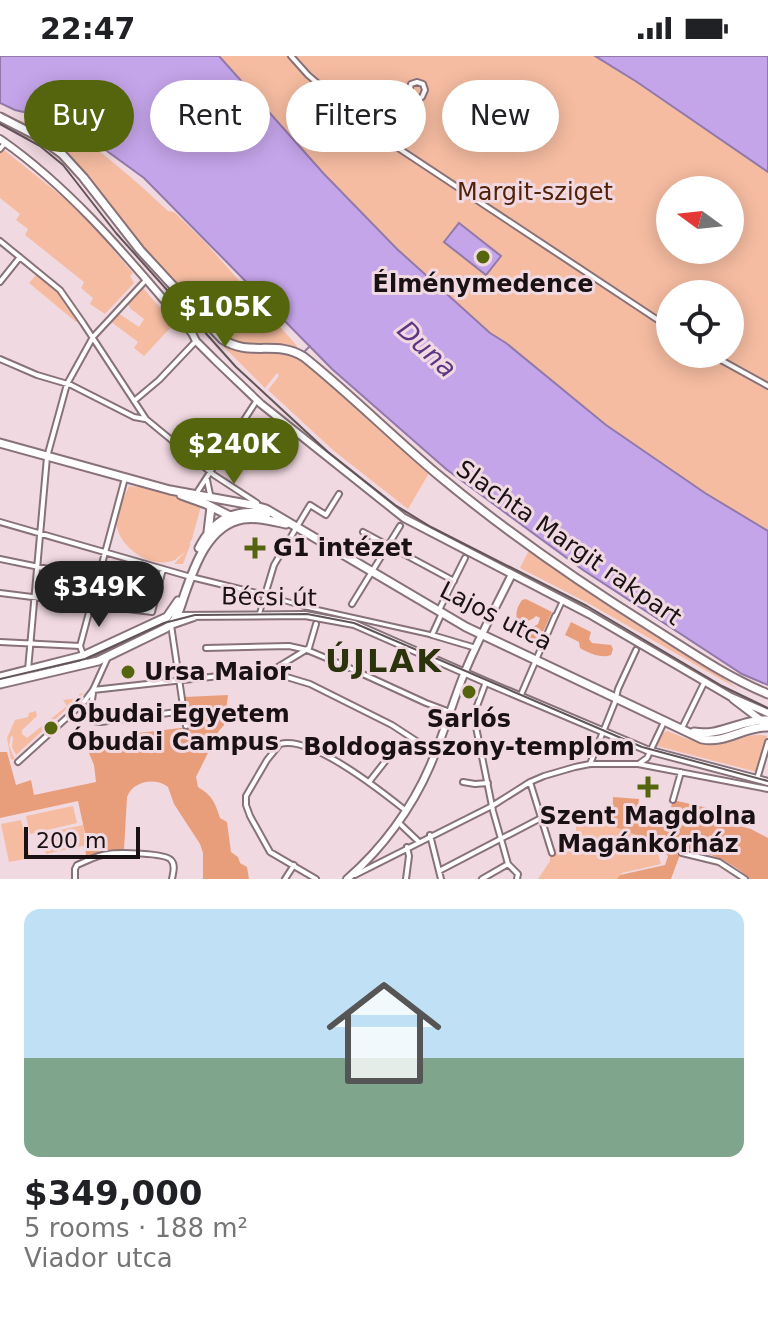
<!DOCTYPE html>
<html lang="en">
<head>
<meta charset="utf-8">
<style>
  body { margin:0; font-family:"DejaVu Sans",sans-serif; background:#f6f6f6; color:#202124; height:100vh; display:flex; flex-direction:column; font-size:30px; white-space:nowrap }
  * { box-sizing:border-box; margin:0 }
  p { font-size:26px; color:#757577 }
  .icon { flex:none; width:44px; height:44px; fill:none; stroke:currentColor; stroke-width:2; stroke-linecap:round; stroke-linejoin:round }
  .map { position:relative; height:823px; overflow:hidden }
  .side { display:flex; flex-direction:column; background:#fff; flex:1 }
  .side>* { flex:none }
  .guide { position:absolute; left:24px; top:24px; width:720px; height:72px; display:flex; gap:16px }
  .needle { width:52px; rotate:285deg }
  .buttons { position:absolute; left:656px; top:120px; display:grid; gap:16px }
  .buttons a { display:grid; place-items:center; width:88px; height:88px; border-radius:50%; background:#fff; box-shadow:0 4px 20px #0003; font-size:40px }
  .scale { position:absolute; left:24px; bottom:20px; width:116px; box-sizing:border-box; padding-left:8px; border:4px solid #191114; border-top:0; font-size:22px; line-height:28px; white-space:nowrap; color:#191114; -webkit-text-stroke:6px #f1d9e1; paint-order:stroke }
  .price { position:absolute; translate:-50% -68px; padding:0 18px; border-radius:28px; background:#54650e; color:#fff; font-size:26px; line-height:52px; filter:drop-shadow(0 2px 4px #0008) }
  .price::after { content:''; position:absolute; left:50%; top:48px; width:24px; height:18px; margin-left:-12px; background:inherit; clip-path:polygon(0 0,100% 0,50% 100%) }
  .price.selected { background:#222; color:#fff }
  ul { padding:0; list-style:none }
  li { display:grid; align-content:center; gap:16px; height:424px; padding:0 24px }
  li+li { border-top:2px solid #e0e0e0 }
  li span { display:grid; place-items:center; height:248px; border-radius:16px; color:#555 }
  li>.icon { margin-inline-start:auto }
  span .icon { width:144px; height:144px; fill:#fffc; stroke-width:1 }
  li b { font-size:34px }
  .pill { padding:0 28px; border-radius:36px; background:#fff; box-shadow:0 4px 20px #0003; font-size:28px; line-height:72px }
  .pill.selected { background:#54650e; color:#fff }
  .status { display:flex; justify-content:space-between; align-items:center; height:56px; padding:0 40px; background:#fff; direction:ltr }
  .status svg { height:22px; fill:currentColor }
  .map>svg:first-child { display:block }
  .green { fill:#f5bca1; fill-rule:evenodd }
  .forest { fill:#e99e7b }
  .water { fill:#c5a5ea; stroke:#9179aa; stroke-width:2 }
  .lines { fill:none; stroke-linecap:round; stroke-linejoin:round }
  .stream { stroke:#9179aa; stroke-width:2 }
  .pedestrian-casing { stroke:#887279; stroke-width:7 }
  .minor-casing { stroke:#887279; stroke-width:8 }
  .tertiary-casing { stroke:#887279; stroke-width:10 }
  .secondary-casing { stroke:#887279; stroke-width:11 }
  .pedestrian { stroke:#fff; stroke-width:3 }
  .minor { stroke:#fff; stroke-width:4 }
  .tertiary { stroke:#fff; stroke-width:6 }
  .secondary { stroke:#fff; stroke-width:7 }
  .tram { stroke:#62555a; stroke-width:2 }
  .poi-dot { fill:#54650e; stroke:#f1d9e1; stroke-width:3 }
  .labels { text-anchor:middle; dominant-baseline:central; stroke-width:6; stroke-linejoin:round; paint-order:stroke }
  .park-label { font-size:24px; fill:#512208; stroke:#f1d9e1 }
  .poi-label { font-size:24px; font-weight:bold; fill:#191114; stroke:#f1d9e1 }
  .street-label { font-size:24px; fill:#191114; stroke:#f1d9e1 }
  .water-label { font-size:26px; font-style:italic; fill:#5e3585; stroke:#f1d9e1 }
  .district-label { font-size:32px; font-weight:bold; letter-spacing:2px; fill:#2b330d; stroke:#f1d9e1 }
</style>
</head>
<body>
<div class="status"><b>22:47</b><svg viewBox="0 0 49 12"><path d="M0 12V9h3v3zM5 12V6h3v6zM10 12V3h3v9zM15 12V0h3v12zM26 1h20v11H26zM47 4h2v5h-2z"/></svg></div>
<div class="map">
<svg width="768" height="823" viewBox="0 0 768 823">
  <rect width="100%" height="100%" fill="#f1d9e1"/>
  <path class="green" d="M219 0H595L637 26 768 116V475L705 437 606 369 506 287 490 277 397 193 324 118ZM670 134H730V194H670ZM670 238H730V298H670Z
    M13 63 57 74 61 69C100 93 135 124 168 155L174 156 204 185 297 290 291 298 299 301 429 417 408 453 334 395 268 334 279 320 277 317 265 332 216 283 220 278 123 174 82 115 59 92 43 80Z
    M4 94 79 154 133 217 130 220 134 227 105 258 90 248 93 242 81 232 84 226 25 179 28 173 16 164 20 158 0 142V97Z
    M38 217 59 236 79 262 76 266 29 227Z
    M143 232 174 268 144 300 134 292 138 286 110 265 118 257 139 271 144 263 131 253 127 247Z
    M129 430 146 432 168 438 201 450 192 483 189 488 191 487 183 508H174L185 496C183 497 176 503 175 504 152 514 118 492 116 466 115 451 124 443 129 430Z
    M529 494 591 537 717 617 738 633 588 547 520 512Z
    M84 637 16 699 12 691 13 681 11 680 9 689 15 704 11 703 7 682 15 664 28 661 29 657 36 655 37 660 22 674V678L27 682 67 650 63 644 79 642V638Z
    M667 675C686 682 703 691 723 687 740 684 750 676 767 680L757 716 657 690 663 677Z
    M73 750 77 767 30 778 26 760Z
    M576 763H605L621 768 655 787 661 808 622 817 618 823H538L550 805V800L562 785 576 784Z
    M21 764 30 802 9 806 1 768Z
    M83 769 87 789 46 798 42 778Z"/>
  <path class="forest" d="M526 543 552 556 538 587 510 575 508 572 519 569 531 572 538 568 540 562 536 560C531 565 524 567 517 563 515 556 518 550 522 544Z
    M571 566 591 576 589 583 592 587 611 589 613 593 611 599C602 603 588 597 580 592L579 586 565 579Z
    M228 639 224 669 218 676V691L210 693 196 721 198 731C213 740 215 747 220 762L227 766 231 796 238 801 240 807 247 811 249 823H203V797L200 788 174 748 168 731C155 721 133 725 127 741L124 794 102 795V797L87 803 85 793 88 791 78 745 0 762V696H7L16 729 31 724 34 739 96 726 94 709 86 690 96 682 189 671 184 641Z
    M613 741 639 743 638 751 669 758 673 744 730 757 728 767 751 773 768 782V823H750C732 806 707 794 682 793L671 823H617L620 819 665 809 668 800 657 789 636 783 637 779 612 770Z"/>
  <path class="water" d="M0 0H219L324 118 397 193 490 277 506 287 606 369 705 437 768 475V629L742 618 583 514 446 413 332 313 144 122 67 66 15 54 0 47Z
    M595 0H768V116L637 26Z
    M459 167 501 200 486 219 444 186Z"/>
  <g class="lines">
    <path class="stream" d="M305 295 310 290"/>
    <defs>
      <path id="pedestrian" d="M259 559 265 539 306 551 432 579
        M556 559 563 544"/>
      <path id="minor" d="M291 0 308 19 377 78 670 272
        M377 78 409 47 422 41 425 34 423 28 417 26 411 28 406 50
        M0 93 5 87
        M0 185 60 234 83 267 146 363 214 419 257 447
        M0 226 20 201
        M710 298 768 330
        M0 303 37 319 71 329 134 361 145 363
        M134 345 159 324 195 286
        M207 424 211 443
        M196 438 257 344
        M0 466 191 521 265 539 274 509 310 449 326 459 339 438
        M363 476 454 525
        M0 503 97 523
        M0 537 152 556 163 513
        M352 548 400 470
        M439 554 465 502
        M442 557 432 579 476 592
        M171 569 186 670
        M0 586 80 590
        M206 592 289 590 307 594 343 609 426 647 450 656
        M82 607 85 604 80 590 125 422
        M28 614 47 401 67 328 93 281 146 224
        M273 614 280 619 310 628 392 669 418 686 437 693
        M486 626 477 650 476 671 493 755 501 783 508 808 518 818 517 823
        M93 634 273 614 309 592 316 568
        M93 637 91 651 94 665 101 666 184 655
        M520 641 555 560
        M682 672 705 625
        M18 706 84 646 93 634 108 601
        M640 707 647 702 665 664
        M590 708 615 646 618 633 636 594
        M757 723 768 686
        M369 726 398 689
        M463 726 475 728 488 727
        M530 726 552 797
        M673 744 681 716
        M398 766 418 785
        M430 779 441 823
        M682 797 719 806 745 823
        M439 815 541 762 575 758H608
        M355 819 492 750 530 726 544 720 575 711 590 708H638L768 733
        M75 823V813L77 809C87 805 97 799 108 798 118 796 166 797 171 804 176 809 173 817 172 823
        M285 823 294 809
        M316 823 270 796 250 760 246 749V740L267 704 280 688C311 679 380 734 405 754
        M406 823 409 800 407 791
        M482 823 508 808"/>
      <path id="tertiary" d="M0 83C75 135 133 208 192 277L196 285 215 304 261 348 404 462 589 558 731 641 768 657
        M175 560 305 559 354 568 486 626 647 694 768 726
        M171 569 194 561
        M733 643 762 665
        M347 823C382 793 412 752 430 710 443 680 452 648 464 618 478 583 496 551 512 518"/>
      <path id="secondary" d="M0 61 39 81 62 98 83 121 140 194 222 283C250 302 276 283 304 301 350 338 392 380 437 418 504 474 577 525 651 571 689 595 727 621 768 638
        M0 387 170 434 252 449 266 453 466 571 702 683C725 688 745 670 768 671
        M181 439 206 448 232 461
        M208 476 211 451
        M199 492C214 463 234 452 267 458
        M0 621 83 600 167 561 178 545
        M0 628 98 605 166 572C177 565 180 552 184 540 194 511 208 469 243 463 258 461 272 465 286 468
        M694 676C720 681 741 663 768 664"/>
    </defs>
    <use href="#pedestrian" class="pedestrian-casing"/>
    <use href="#minor" class="minor-casing"/>
    <use href="#tertiary" class="tertiary-casing"/>
    <use href="#secondary" class="secondary-casing"/>
    <use href="#pedestrian" class="pedestrian"/>
    <use href="#minor" class="minor"/>
    <use href="#tertiary" class="tertiary"/>
    <use href="#secondary" class="secondary"/>
    <path class="tram" d="M0 68 40 90 63 109 116 177 236 311 328 396 395 449 431 471 587 550 722 630 768 652
      M0 623 85 603 164 567 195 559 307 558 354 567 642 691 768 725"/>
  </g>
  <g class="poi-dot">
    <circle cx="483" cy="201" r="8"/>
    <path d="M251 480h8v8h8v8h-8v8h-8v-8h-8v-8h8z"/>
    <circle cx="128" cy="616" r="8"/>
    <circle cx="469" cy="636" r="8"/>
    <circle cx="51" cy="672" r="8"/>
    <path d="M644 719h8v8h8v8h-8v8h-8v-8h-8v-8h8z"/>
  </g>
  <g class="labels">
    <g class="park-label">
      <text x="535" y="136">Margit-sziget</text>
    </g>
    <g class="poi-label">
      <text x="483" y="228">Élménymedence</text>
      <text x="273" y="492" text-anchor="start">G1 intézet</text>
      <text x="144" y="616" text-anchor="start">Ursa Maior</text>
      <text x="67" y="658" text-anchor="start">Óbudai Egyetem<tspan x="67" dy="28">Óbudai Campus</tspan></text>
      <text x="469" y="663">Sarlós<tspan x="469" dy="28">Boldogasszony-templom</tspan></text>
      <text x="648" y="760">Szent Magdolna<tspan x="648" dy="28">Magánkórház</tspan></text>
    </g>
    <g class="street-label">
      <text transform="translate(569 487) rotate(35)">Slachta Margit rakpart</text>
      <text transform="translate(269 541) rotate(1)">Bécsi út</text>
      <text transform="translate(496 560) rotate(27)">Lajos utca</text>
    </g>
    <g class="water-label">
      <text transform="translate(427 293) rotate(43)">Duna</text>
    </g>
    <g class="district-label">
      <text x="384" y="605">ÚJLAK</text>
    </g>
  </g>
</svg>
<div class="buttons">
<a><svg class="needle" viewBox="-14 -14 28 28"><path d="M0-13l5 13h-10z" fill="#e53935"/><path d="M0 13l5-13h-10z" fill="#757577"/></svg></a>
<a><svg class="icon" aria-label="locate" viewBox="0 0 24 24"><circle cx="12" cy="12" r="6"/><path d="M12 2v4M12 18v4M2 12h4M18 12h4"/></svg></a>
</div>
<div class="scale">200 m</div>
<b class="price" style="left:225px;top:293px">$105K</b>
<b class="price" style="left:234px;top:430px">$240K</b>
<b class="price selected" style="left:99px;top:573px">$349K</b>
<div class="guide">
<a class="pill selected">Buy</a>
<a class="pill">Rent</a>
<a class="pill">Filters</a>
<a class="pill">New</a>
</div>
</div>
<section class="side">
<ul>
<li><span style="background:linear-gradient(#bfe0f5 60%,#7fa58c 0)"><svg class="icon" aria-label="home" viewBox="0 0 24 24"><path d="M3 11l9-7 9 7M6 9v11h12V9"/></svg></span><div><b>$349,000</b><p>5 rooms · 188 m²</p><p>Viador utca</p></div></li>
</ul>
</section>
</body>
</html>
